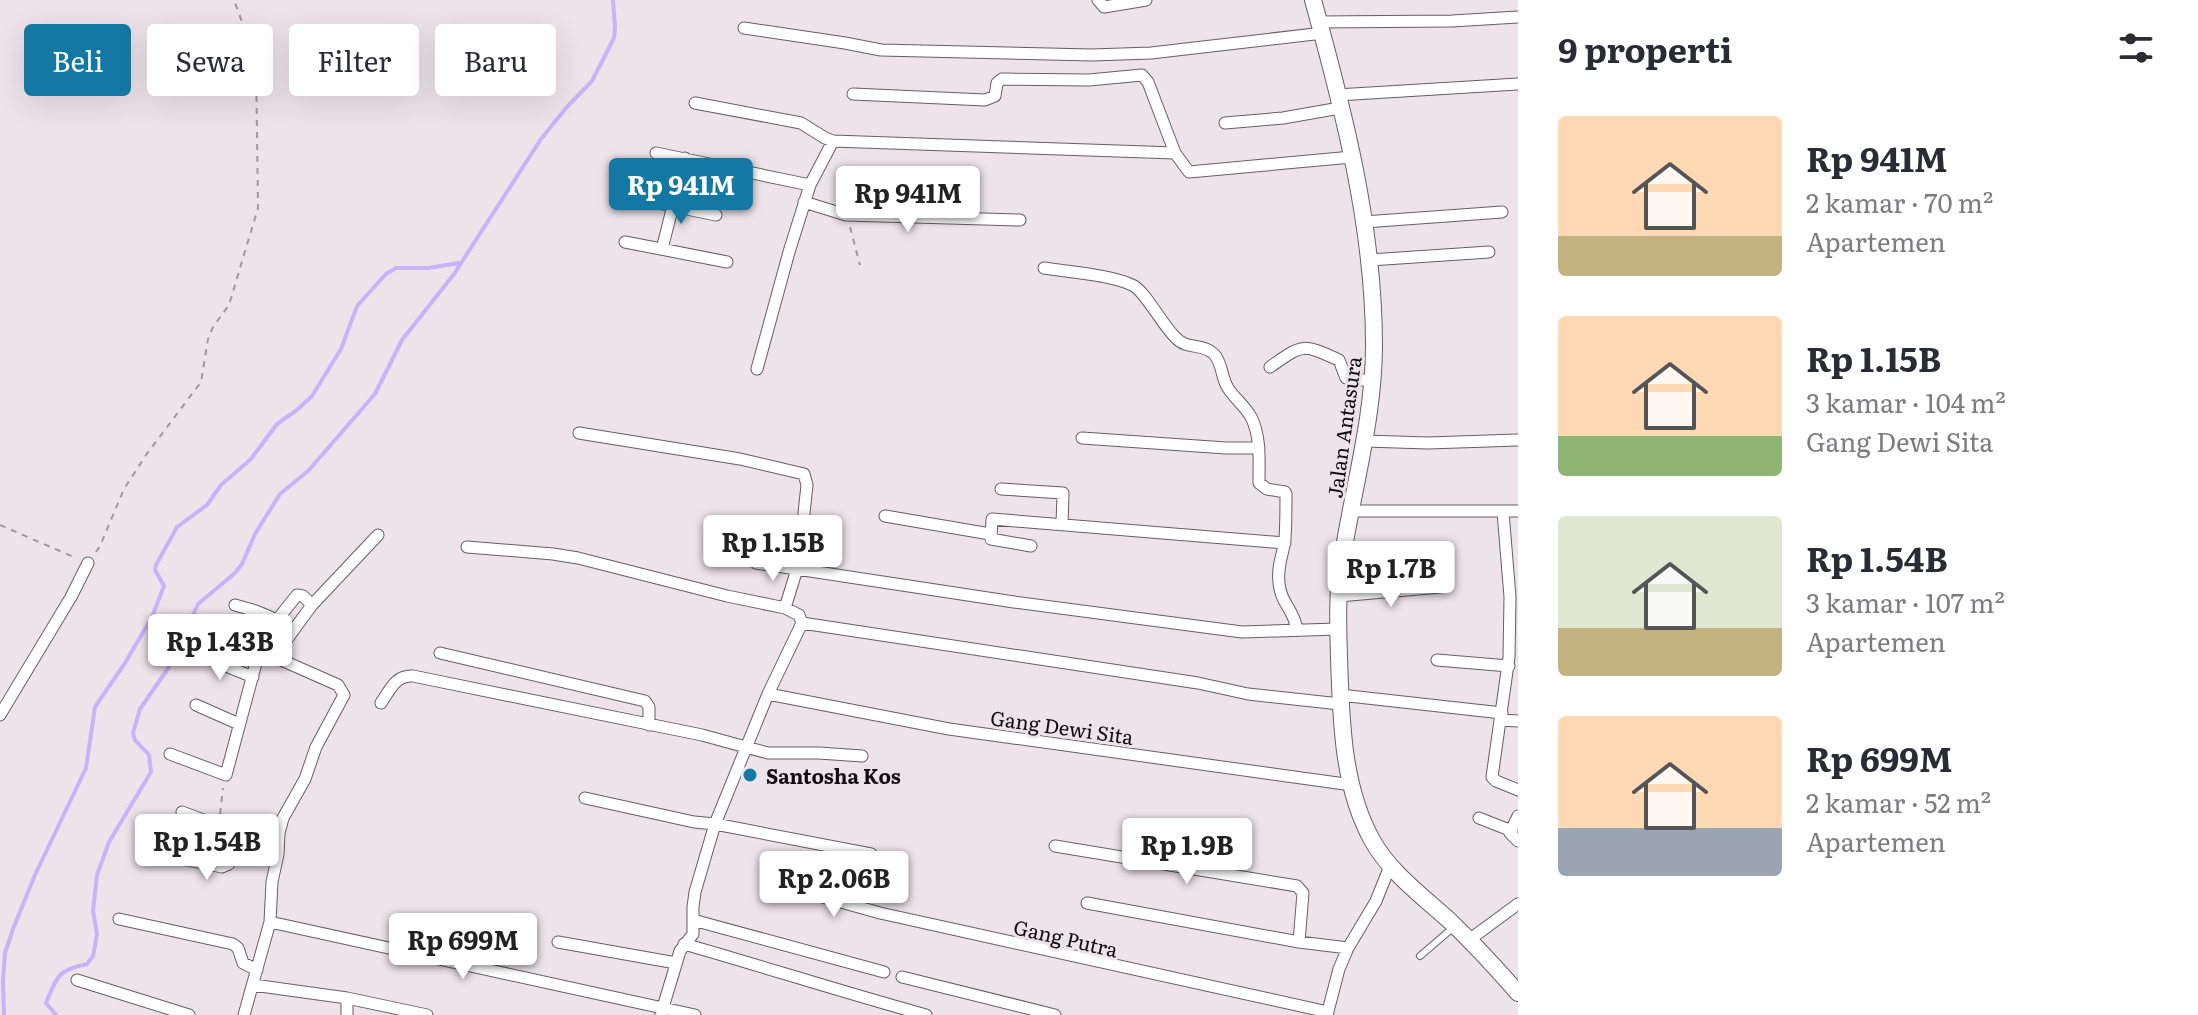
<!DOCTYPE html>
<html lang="id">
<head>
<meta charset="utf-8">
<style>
  body { margin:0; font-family:Literata,serif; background:#f2f2f3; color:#2b2b33; height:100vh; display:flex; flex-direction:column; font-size:30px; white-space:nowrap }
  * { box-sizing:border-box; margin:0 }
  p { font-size:26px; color:#7c7c81 }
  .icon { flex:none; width:44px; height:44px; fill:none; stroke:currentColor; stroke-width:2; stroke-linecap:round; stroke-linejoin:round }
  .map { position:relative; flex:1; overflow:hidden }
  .side { display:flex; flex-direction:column; background:#fff; width:680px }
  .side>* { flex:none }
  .hud { position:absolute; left:24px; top:24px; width:760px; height:72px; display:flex; gap:16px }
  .price { position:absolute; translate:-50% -68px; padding:0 18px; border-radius:8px; background:#fff; color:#222; font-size:26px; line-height:52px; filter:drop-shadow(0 2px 4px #0008) }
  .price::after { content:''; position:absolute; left:50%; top:48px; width:24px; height:18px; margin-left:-12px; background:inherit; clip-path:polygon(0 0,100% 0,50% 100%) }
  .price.current { background:#1379a4; color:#fff }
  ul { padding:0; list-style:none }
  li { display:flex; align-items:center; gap:24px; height:200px; padding:0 40px }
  li span { display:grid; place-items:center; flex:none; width:224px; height:160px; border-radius:8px; color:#555 }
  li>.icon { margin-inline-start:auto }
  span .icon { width:96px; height:96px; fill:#fffc; stroke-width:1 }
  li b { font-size:34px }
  h2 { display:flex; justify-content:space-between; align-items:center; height:96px; padding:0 40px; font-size:34px }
  .pill { padding:0 28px; border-radius:8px; background:#fff; box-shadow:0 8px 32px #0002; font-size:28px; line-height:72px }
  .pill.current { background:#1379a4; color:#fff }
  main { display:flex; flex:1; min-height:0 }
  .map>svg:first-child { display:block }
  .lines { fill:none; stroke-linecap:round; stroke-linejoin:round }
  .stream { stroke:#c9b2fc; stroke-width:4 }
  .lane-casing { stroke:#665e63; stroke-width:8 }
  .street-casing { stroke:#665e63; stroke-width:13 }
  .secondary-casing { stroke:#665e63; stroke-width:18 }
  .path { stroke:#9f989c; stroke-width:2; stroke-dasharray:6 6; stroke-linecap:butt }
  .lane { stroke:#fff; stroke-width:6 }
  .street { stroke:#fff; stroke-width:11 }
  .secondary { stroke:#fff; stroke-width:16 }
  .poi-dot { fill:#1379a4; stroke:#ede4e9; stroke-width:3 }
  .labels { text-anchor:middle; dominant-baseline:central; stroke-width:6; stroke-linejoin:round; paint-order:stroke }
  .street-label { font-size:20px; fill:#110e10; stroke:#ede4e9 }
  .poi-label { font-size:20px; font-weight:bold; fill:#110e10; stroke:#ede4e9; text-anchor:start }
</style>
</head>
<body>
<main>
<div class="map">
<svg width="1518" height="1015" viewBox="0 0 1518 1015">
  <rect width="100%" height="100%" fill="#ede4e9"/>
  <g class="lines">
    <path class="stream" d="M4 1015 3 980 5 953 13 929 35 875 86 768 95 707 125 663 152 617 164 586 155 570 156 565 177 527 207 505 221 485 251 459 277 424 297 410 312 396 341 349 357 306 386 274 396 268H428L459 263
      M56 1015 46 1003C57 977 57 970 87 964L93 956 97 934 93 911 97 875 109 842 151 772 149 755 135 740 133 733 140 709 189 638 193 615 198 604 235 573 242 564 255 534 280 494 308 471 375 394 402 340 454 274 541 139 566 108 592 81 614 38 615 27 613 0"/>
    <defs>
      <path id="lane" d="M1420 956 1455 926"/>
      <path id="street" d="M1098 0 1104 7 1146 0
        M1319 22 1452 21 1518 17
        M744 28 845 43 881 50 1092 55 1151 53 1323 33
        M853 94 985 100 995 96 997 83 1002 79 1089 80 1142 75 1148 82 1175 153 1189 172 1352 157
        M1337 95 1518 84
        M695 103 801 123 825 138 833 141 1175 153
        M1225 123 1283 118 1340 108
        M656 153 810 185
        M653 202 716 215
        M804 202 846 215 1020 220
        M1364 222 1502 212
        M625 242 727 262
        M662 249 685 158
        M1370 260 1489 252
        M1044 268C1068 272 1115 275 1134 286 1146 293 1163 326 1176 338 1187 350 1203 343 1214 354 1223 364 1221 378 1228 388 1234 398 1245 406 1251 417 1261 436 1259 461 1259 483L1267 489 1285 492 1286 494C1286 509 1286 524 1285 539 1283 556 1277 564 1279 583 1281 604 1294 609 1297 630
        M1270 367C1303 344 1301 343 1339 360L1346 378 1371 381
        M757 369 789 252 810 185 833 141
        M579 433 740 459 804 474 807 485 804 513 805 543 797 569 1014 602 1242 632 1338 629
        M1082 438 1226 448H1259
        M1365 441 1428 443 1518 440
        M1001 489 1063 493 1062 525
        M1352 511H1518
        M1503 512 1510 597 1509 657 1492 777 1496 781 1518 790
        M885 516 990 534
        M1031 546 991 539 992 519 1285 543
        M467 547 553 554 578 558 727 596 785 608 799 615 802 623
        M756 563 797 569 785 608
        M1339 596 1440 587
        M235 605 256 611 277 620
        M312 605 378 535
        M802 623 1198 683 1248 694 1340 704
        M440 653 645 701 649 707V725
        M201 656 253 677
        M1437 660 1509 666
        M768 694 949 729 1352 785
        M1340 695 1502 713
        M381 703C390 690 395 675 413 676L702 735 768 753H819L862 756
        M196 705 239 724
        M0 715 71 597 88 563
        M1500 720 1518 721
        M170 754 226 775 260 648 277 620 297 595 303 596 312 605 282 646 278 652 279 659 338 685 344 695 316 747 305 779 283 818 279 833 278 854
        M585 798 694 822 715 824 871 854
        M182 812 219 826 218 840 224 844 278 854 272 882 270 922 244 1015
        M1518 816 1510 833 1518 841
        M1479 818 1512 831
        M1055 846 1297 886 1303 893 1299 942
        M148 852 222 867 229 864 234 847
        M798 890 880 913 1328 1012
        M1087 903 1299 942 1348 948
        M119 919 233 944 238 948 243 963 257 970
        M693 920 884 972
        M270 922 695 1015
        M1469 940 1518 904
        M558 942 676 963
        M684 944C765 967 845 993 926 1015
        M902 977 1055 1015
        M77 980 189 1015
        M253 985 347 998 427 1015
        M661 1014 680 951 693 934V907L695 892 715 824 768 694 802 623
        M347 1015V998
        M1327 1015 1339 969 1348 948 1376 901 1390 866"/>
      <path id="secondary" d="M1313 0C1344 112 1374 228 1374 345 1374 418 1353 488 1342 560 1337 592 1338 625 1339 657 1341 718 1342 786 1372 840 1390 873 1425 898 1452 923 1475 945 1497 969 1518 993"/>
    </defs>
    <use href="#lane" class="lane-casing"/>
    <use href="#street" class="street-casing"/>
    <use href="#secondary" class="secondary-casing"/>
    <path class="path" d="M850 227 860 265
      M0 525 76 558
      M96 552 100 546 124 489 146 455 201 382 208 339 213 327 229 305 258 208 256 60 234 0
      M220 814 223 788"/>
    <use href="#lane" class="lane"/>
    <use href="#street" class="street"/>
    <use href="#secondary" class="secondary"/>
  </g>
  <circle class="poi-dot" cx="750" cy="775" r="8"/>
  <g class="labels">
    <g class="street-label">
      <text transform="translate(1343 427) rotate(-82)">Jalan Antasura</text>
      <text transform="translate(1062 726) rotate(8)">Gang Dewi Sita</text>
      <text transform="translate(1066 937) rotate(13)">Gang Putra</text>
    </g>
    <g class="poi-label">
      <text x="766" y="775">Santosha Kos</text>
    </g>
  </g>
</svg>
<b class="price current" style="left:681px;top:226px">Rp 941M</b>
<b class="price" style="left:908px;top:234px">Rp 941M</b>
<b class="price" style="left:773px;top:583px">Rp 1.15B</b>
<b class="price" style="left:1391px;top:609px">Rp 1.7B</b>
<b class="price" style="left:220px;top:682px">Rp 1.43B</b>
<b class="price" style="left:207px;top:882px">Rp 1.54B</b>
<b class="price" style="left:1187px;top:886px">Rp 1.9B</b>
<b class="price" style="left:834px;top:919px">Rp 2.06B</b>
<b class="price" style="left:463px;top:981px">Rp 699M</b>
<div class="hud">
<a class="pill current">Beli</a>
<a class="pill">Sewa</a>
<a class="pill">Filter</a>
<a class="pill">Baru</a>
</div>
</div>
<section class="side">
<h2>9 properti<svg class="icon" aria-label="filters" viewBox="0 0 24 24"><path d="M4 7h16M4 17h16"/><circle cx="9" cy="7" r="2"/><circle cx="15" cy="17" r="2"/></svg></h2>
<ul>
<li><span style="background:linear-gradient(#ffd9b3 75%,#c2b280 0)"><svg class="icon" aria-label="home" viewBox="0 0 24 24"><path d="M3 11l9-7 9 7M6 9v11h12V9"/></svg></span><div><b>Rp 941M</b><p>2 kamar · 70 m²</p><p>Apartemen</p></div></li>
<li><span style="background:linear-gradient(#ffd9b3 75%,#8fb573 0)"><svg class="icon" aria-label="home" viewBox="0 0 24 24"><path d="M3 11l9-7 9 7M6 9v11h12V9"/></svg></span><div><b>Rp 1.15B</b><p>3 kamar · 104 m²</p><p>Gang Dewi Sita</p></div></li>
<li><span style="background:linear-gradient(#dfe7d0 70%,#c2b280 0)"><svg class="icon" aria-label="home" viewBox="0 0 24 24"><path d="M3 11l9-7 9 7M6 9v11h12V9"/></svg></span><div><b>Rp 1.54B</b><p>3 kamar · 107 m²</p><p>Apartemen</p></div></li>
<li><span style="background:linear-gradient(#ffd9b3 70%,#9aa5b1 0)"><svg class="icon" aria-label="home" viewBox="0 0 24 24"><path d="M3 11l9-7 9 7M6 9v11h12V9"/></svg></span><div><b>Rp 699M</b><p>2 kamar · 52 m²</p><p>Apartemen</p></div></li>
</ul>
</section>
</main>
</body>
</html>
